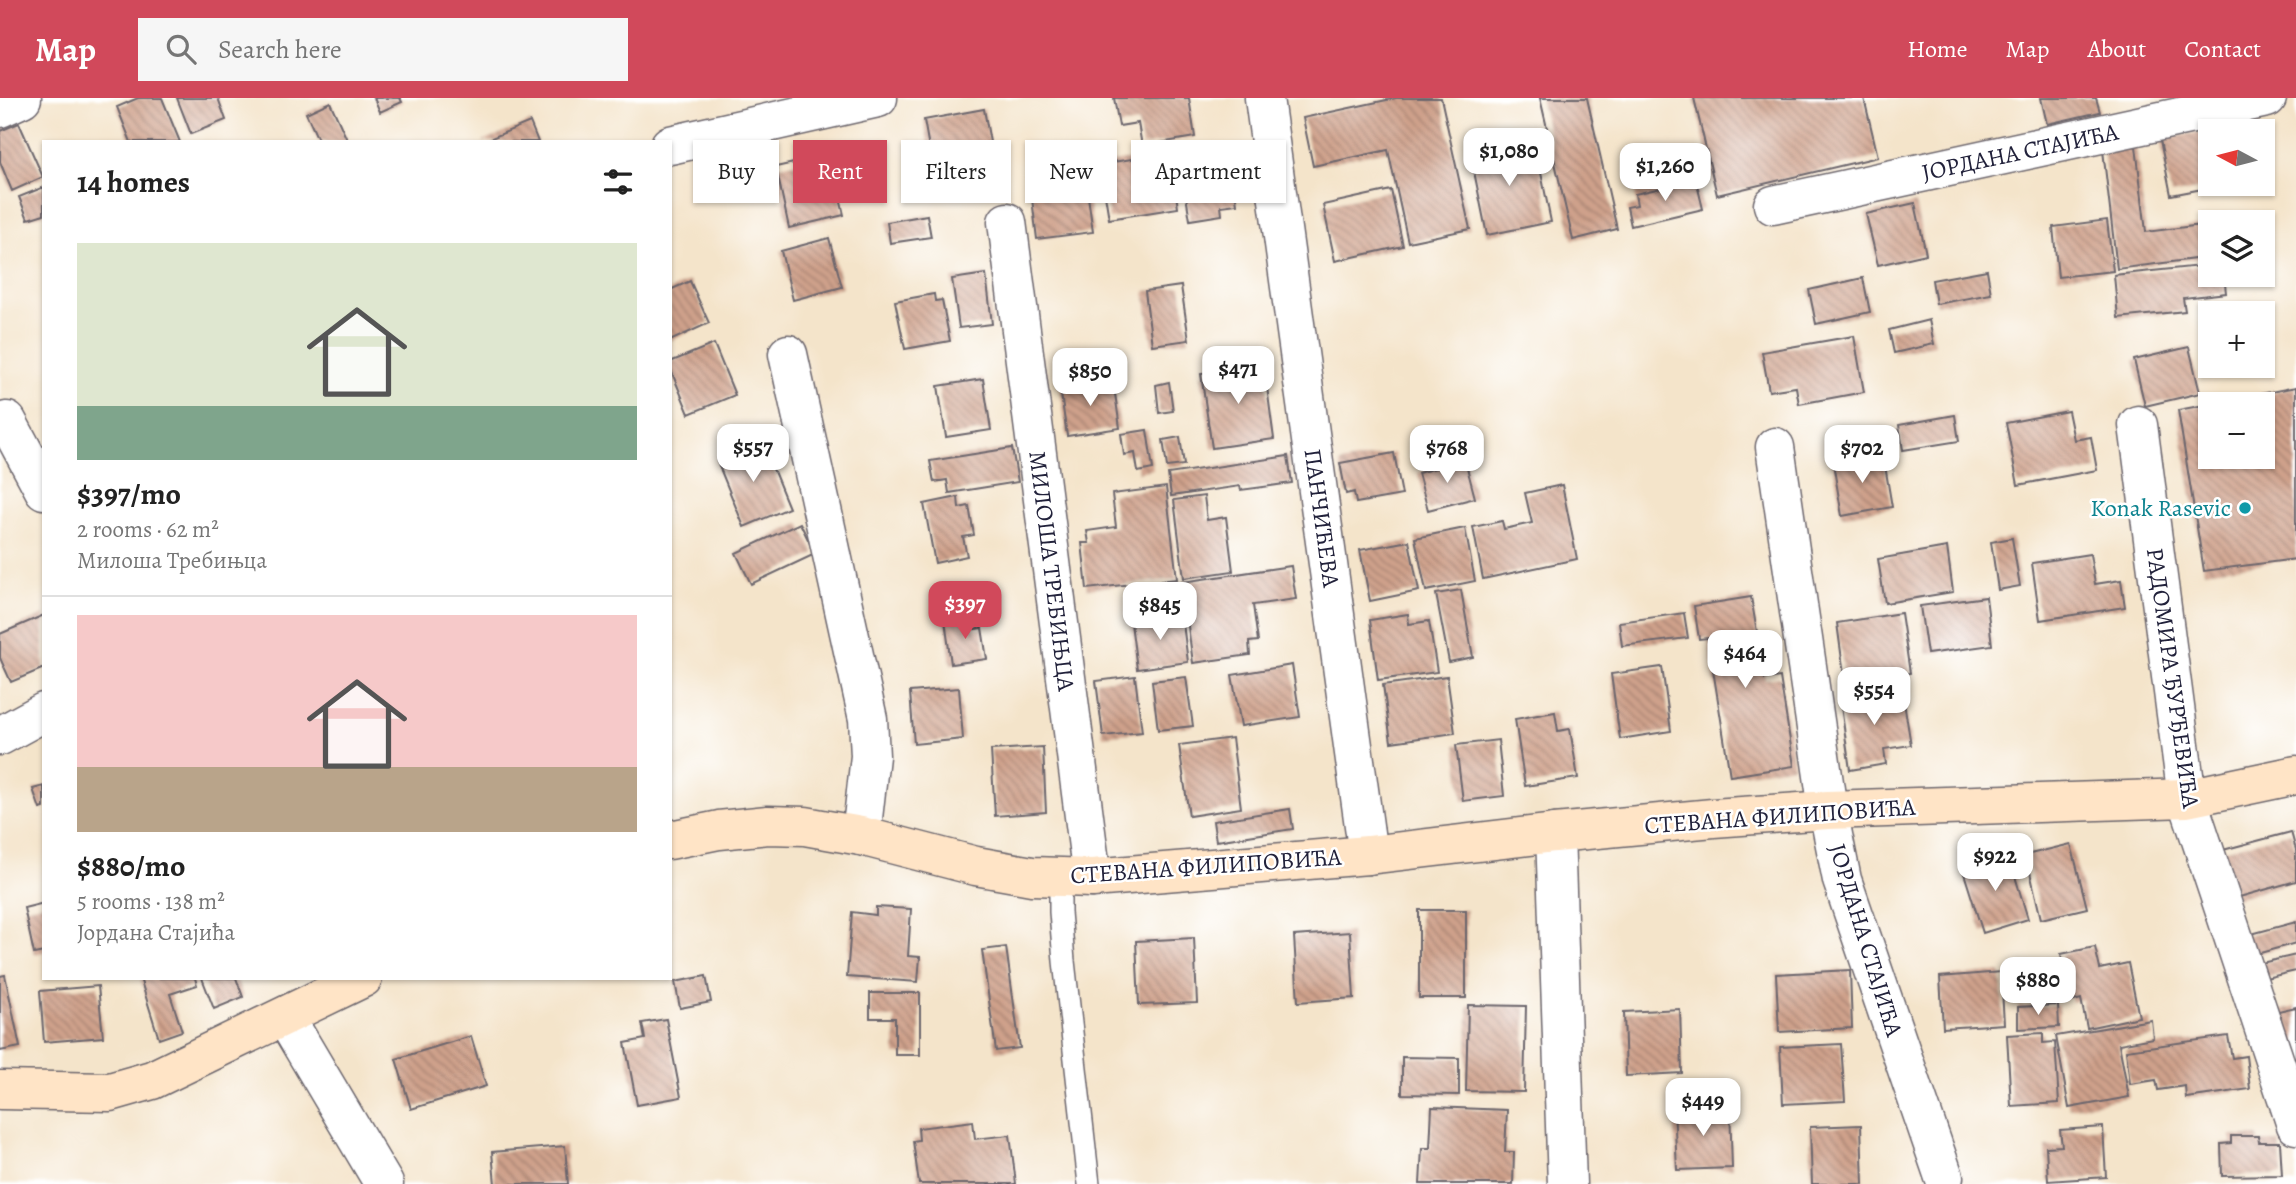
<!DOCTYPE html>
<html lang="en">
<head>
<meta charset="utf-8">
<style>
  body { margin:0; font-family:Alegreya,serif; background:#f6f6f6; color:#222; height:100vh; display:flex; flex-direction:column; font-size:26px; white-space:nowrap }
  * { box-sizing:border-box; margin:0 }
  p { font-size:23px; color:#767676 }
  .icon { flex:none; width:38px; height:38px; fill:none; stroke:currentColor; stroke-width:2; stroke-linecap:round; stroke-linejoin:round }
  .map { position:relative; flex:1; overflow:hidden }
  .side { position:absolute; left:42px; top:42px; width:630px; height:840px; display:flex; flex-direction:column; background:#fff; border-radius:0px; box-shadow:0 2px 5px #0004 }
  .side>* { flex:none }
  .top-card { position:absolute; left:693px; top:42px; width:665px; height:63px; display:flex; gap:14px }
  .needle { width:46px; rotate:277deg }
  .buttons { position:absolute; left:2198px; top:21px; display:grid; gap:14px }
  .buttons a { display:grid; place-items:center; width:77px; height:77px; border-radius:0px; background:#fff; box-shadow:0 2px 5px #0004; font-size:35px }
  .price { position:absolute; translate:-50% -60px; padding:0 16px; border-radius:14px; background:#fff; color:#222; font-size:23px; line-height:46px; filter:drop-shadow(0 2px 4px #0008) }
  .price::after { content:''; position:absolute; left:50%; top:42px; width:21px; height:16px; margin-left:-10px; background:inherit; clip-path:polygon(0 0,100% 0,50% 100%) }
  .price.active { background:#d1495b; color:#fff }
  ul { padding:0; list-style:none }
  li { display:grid; align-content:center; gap:14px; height:371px; padding:0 35px }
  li+li { border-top:2px solid #e0e0e0 }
  li span { display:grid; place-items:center; height:217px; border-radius:0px; color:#555 }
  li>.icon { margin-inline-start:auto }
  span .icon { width:126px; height:126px; fill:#fffc; stroke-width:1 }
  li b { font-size:30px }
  h2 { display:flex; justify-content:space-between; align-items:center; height:84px; padding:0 35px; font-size:30px }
  .pill { padding:0 24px; border-radius:0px; background:#fff; box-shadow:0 2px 5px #0004; font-size:24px; line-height:63px }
  .pill.active { background:#d1495b; color:#fff }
  header { display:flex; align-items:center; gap:42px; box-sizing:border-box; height:98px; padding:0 35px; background:#d1495b; color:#fff }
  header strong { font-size:33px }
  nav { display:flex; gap:38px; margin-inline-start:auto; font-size:24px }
  .search { width:490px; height:63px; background:#f6f6f6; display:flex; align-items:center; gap:18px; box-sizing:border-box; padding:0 24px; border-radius:0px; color:#767676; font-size:26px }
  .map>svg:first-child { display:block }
  .building { fill:url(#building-back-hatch) }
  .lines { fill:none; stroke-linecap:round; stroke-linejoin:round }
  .lane-casing { stroke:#6c666d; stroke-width:24 }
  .street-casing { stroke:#6c666d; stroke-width:41 }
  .secondary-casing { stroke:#6c666d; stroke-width:41 }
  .lane { stroke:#fff; stroke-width:21 }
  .street { stroke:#fff; stroke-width:38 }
  .secondary { stroke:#ffe4c6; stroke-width:38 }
  .culture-dot { fill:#0f9aa8; stroke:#fff; stroke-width:2.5 }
  .labels { text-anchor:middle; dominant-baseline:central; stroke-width:5; stroke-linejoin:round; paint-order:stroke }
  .street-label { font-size:24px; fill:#22223b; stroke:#fff }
  .culture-label { font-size:24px; fill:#0d838f; stroke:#fff; text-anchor:end }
</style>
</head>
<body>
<header>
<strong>Map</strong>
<div class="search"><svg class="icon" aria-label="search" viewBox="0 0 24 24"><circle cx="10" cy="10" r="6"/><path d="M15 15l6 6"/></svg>Search here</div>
<nav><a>Home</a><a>Map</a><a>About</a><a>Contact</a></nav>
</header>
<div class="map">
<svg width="2296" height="1086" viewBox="0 0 2296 1086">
  <defs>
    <pattern id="building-back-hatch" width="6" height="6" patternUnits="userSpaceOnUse" patternTransform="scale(1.75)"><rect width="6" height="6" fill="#cfa18b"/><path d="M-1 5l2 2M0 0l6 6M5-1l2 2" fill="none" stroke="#a88373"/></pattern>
  </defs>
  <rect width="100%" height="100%" fill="#fff"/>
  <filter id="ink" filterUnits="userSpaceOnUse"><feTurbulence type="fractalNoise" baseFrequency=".0143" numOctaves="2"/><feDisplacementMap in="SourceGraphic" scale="14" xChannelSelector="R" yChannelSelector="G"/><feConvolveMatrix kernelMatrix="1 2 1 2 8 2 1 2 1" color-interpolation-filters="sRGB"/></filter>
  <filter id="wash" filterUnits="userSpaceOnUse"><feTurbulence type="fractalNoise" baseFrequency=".00686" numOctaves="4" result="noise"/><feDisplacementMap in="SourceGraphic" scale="28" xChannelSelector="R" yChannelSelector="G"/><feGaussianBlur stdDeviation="1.57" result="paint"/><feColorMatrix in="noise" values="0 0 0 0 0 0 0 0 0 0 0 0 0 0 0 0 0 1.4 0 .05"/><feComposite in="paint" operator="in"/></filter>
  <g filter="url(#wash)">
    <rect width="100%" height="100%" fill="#f4e4ca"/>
    <g id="blocks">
      <path class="building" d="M138 0H162L180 44H131L117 9Z
        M177 0H218L226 22 191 36Z
        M374 0H400L402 4 380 14Z
        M1114 0H1189L1195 39 1142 48 1138 25 1119 28Z
        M1396 0H1441L1470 131 1408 144 1388 52 1313 68 1303 20Z
        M1540 0H1587L1617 131 1573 142Z
        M1694 0H1864L1878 59 1717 97Z
        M2041 0H2096L2100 14 2047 26Z
        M330 4 348 44H319L306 15Z
        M984 11 997 83 937 94 924 22Z
        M530 24 538 44H482Z
        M19 25 43 79 12 93 0 64V33Z
        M2210 32V86L2223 87 2171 97 2160 42Z
        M1501 42 1504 57 1536 50 1551 124 1487 137 1469 49Z
        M2136 48 2146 134 2210 126V159L2117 171 2103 52Z
        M838 55 844 81 836 83 844 117 789 130 776 69Z
        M1170 55 1178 110 1109 121 1100 66Z
        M1230 60 1237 106 1221 108 1222 117 1190 122 1181 68Z
        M1085 77 1093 134 1037 141 1030 84Z
        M1696 82 1703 111 1631 128 1627 109 1637 107 1635 96Z
        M44 89V116L28 121 19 99Z
        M1391 92 1403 148 1335 163 1323 107Z
        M1915 105 1926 156 1878 167 1866 116Z
        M927 117 931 139 890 145 887 124Z
        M2107 122 2113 173 2058 179 2053 129Z
        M829 140 842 189 793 202 781 153Z
        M2210 167V177H2224L2226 195 2183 200 2185 213 2118 220 2114 177Z
        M1987 172 1991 196 1936 206 1932 182Z
        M986 176 992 226 959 230 952 181Z
        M1863 180 1870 214 1816 226 1809 192Z
        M690 183 709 225 670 243V192Z
        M1181 188 1189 242 1152 247 1145 193Z
        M934 196 935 203 942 202 950 243 905 251 895 203Z
        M1929 222 1934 246 1894 255 1889 232Z
        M1854 238 1864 294 1799 306 1796 289 1769 293 1762 254Z
        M714 246 735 297 689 316 670 270V264Z
        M2189 249 2200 295 2145 308 2134 262Z
        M1264 267 1274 341 1212 350 1201 276Z
        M983 281 991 332 946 339 938 288Z
        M1113 282 1120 330 1067 338 1060 289Z
        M1169 284 1173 313 1159 315 1156 287Z
        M2296 289V461L2204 473 2178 312 2210 306V359H2263V306L2215 305Z
        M2068 313 2074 342 2091 339 2097 372 2018 387 2006 325Z
        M1955 317 1959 343 1903 352 1899 327Z
        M1147 332 1153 371 1138 374 1135 355 1124 357 1121 336Z
        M1180 339 1184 367 1167 369 1163 342Z
        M762 344 789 410 744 429 717 363Z
        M1012 350 1018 384 949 395 947 382 934 384 930 363Z
        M1394 355 1402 397 1356 405 1354 394 1346 396 1340 365Z
        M1883 356 1892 409 1842 418 1833 365Z
        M1288 358 1292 385 1241 392 1240 388 1171 398 1168 376Z
        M1465 362 1475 400 1428 412 1418 375Z
        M1562 387 1577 461 1483 481 1473 429 1502 423 1504 431 1532 425 1525 395Z
        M1166 389 1177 481 1087 491 1082 445H1089L1087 433 1116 429 1112 396Z
        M1204 398 1207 422 1226 419 1233 473 1184 480 1174 402Z
        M958 399 959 410 969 408 974 437 963 439 967 458 935 465 924 406Z
        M800 425 815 456 751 486 736 455Z
        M1465 430 1475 483 1426 493 1415 440Z
        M2012 440 2020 488 1998 492 1991 444Z
        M1409 443 1419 493 1370 503 1360 452Z
        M1947 449 1953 494 1885 505 1878 461Z
        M2090 456 2095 486 2121 482 2125 509 2040 522 2032 465Z
        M1291 468 1296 501 1253 507 1258 543 1249 544 1250 557 1193 565 1182 484Z
        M970 490 972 505 941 509 939 494Z
        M1461 492 1473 559 1449 564 1436 496Z
        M1751 499 1765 581 1780 579 1794 668 1730 678 1708 540 1699 541 1694 508Z
        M1986 499 1992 547 1927 556 1920 508Z
        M1684 515 1688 540 1622 548 1619 524Z
        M1901 515 1910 575 1845 584 1837 525Z
        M1408 516 1409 526 1429 523 1437 574 1378 582 1370 522Z
        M44 517V570L11 584 0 560V536Z
        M973 518 975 531 982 530 987 561 951 566 945 522Z
        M1182 518 1188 564 1137 571 1131 525Z
        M1292 567 1300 619 1241 628 1232 577Z
        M1662 569 1671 633 1620 641 1611 576Z
        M1135 578 1142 634 1103 638 1096 583Z
        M1447 578 1455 635 1391 644 1383 587Z
        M1186 579 1193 628 1158 632 1152 583Z
        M959 590 963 641 914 646 910 594Z
        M1902 592 1911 647 1884 651 1886 666 1850 672 1840 601Z
        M1555 614 1558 633 1570 631 1578 680 1525 688 1515 621Z
        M1232 640 1241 710 1189 718 1179 647Z
        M1498 642 1504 698 1463 703 1456 647Z
        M1043 649 1046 714 995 718 991 652Z
        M44 688V710L40 711 33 691Z
        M1290 711 1293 731 1216 743 1213 723Z
        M2291 734 2296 752V783L2236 800 2223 752Z
        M2071 746 2087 810 2041 821 2026 757Z
        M2008 755 2028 821 1983 835 1962 769Z
        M44 805V854L34 856 24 810Z
        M876 809 911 811 908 858 920 859 918 884 847 879 852 814 876 817Z
        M1419 812H1466V900H1419Z
        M2296 824V845L2246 859 2240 839Z
        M1350 834 1354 900 1298 904 1294 838Z
        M1194 840 1197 905 1139 907 1136 843Z
        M1006 849 1020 950 996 953 982 852Z
        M2095 849 2100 871 2128 865 2139 919 2087 930 2081 901 2071 904 2061 856Z
        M2296 857V873L2261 881 2257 866Z
        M1850 872 1852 930 1779 934 1776 876Z
        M2001 874 2004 926 1943 930 1940 879Z
        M5 877 20 949 0 953V878Z
        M706 878 711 904 680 910 675 884Z
        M140 880H195L197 887 170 896 182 933 159 941Z
        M202 880H236L243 899 214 911Z
        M98 888 103 939 44 944 40 893Z
        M870 895H920V957H895V920H870Z
        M1468 907 1526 908 1524 994 1466 993Z
        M2058 907 2059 929 2018 931V909Z
        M2296 909V966L2288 968 2274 914Z
        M1680 911 1682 975 1626 978 1624 914Z
        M666 921 681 999 637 1007 625 945 645 941 642 925Z
        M2151 922 2153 940 2119 946 2129 999 2069 1010 2056 938Z
        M2043 935V945L2055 944 2059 1005 2011 1008 2007 937Z
        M471 938 486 988 411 1011 396 961Z
        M2228 938 2232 960 2246 958 2250 991 2186 1000 2185 988 2158 992 2156 982 2130 986 2126 952Z
        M1841 946 1845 1003 1783 1006 1780 949Z
        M1402 959 1459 960V997L1402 996Z
        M1730 1008 1732 1070 1677 1072 1674 1010Z
        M1432 1009 1507 1012 1505 1054H1514L1513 1086H1420L1422 1050H1430Z
        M973 1023 975 1041 1010 1037 1016 1086H919L913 1043 919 1042 918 1030Z
        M1861 1027 1863 1086H1812L1810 1029Z
        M2103 1029 2106 1079 2048 1083 2046 1049 2062 1048 2060 1032Z
        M2231 1038H2258L2259 1044H2280L2282 1077 2222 1078 2221 1046 2231 1045Z
        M565 1048 568 1086H495L492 1054Z"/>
    </g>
  </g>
  <g filter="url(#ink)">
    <use href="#blocks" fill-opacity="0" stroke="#6c666d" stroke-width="2"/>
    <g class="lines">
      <defs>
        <path id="lane" d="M1060 779V814L1064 863 1089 1086"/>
        <path id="street" d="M1264 0 1368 757
          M0 10 22 0
          M670 47 878 0
          M1773 107 2267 0
          M1007 124 1092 780
          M788 256 868 621 870 658 861 738
          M7 323 44 392
          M2138 327 2187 700 2296 1027
          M1775 349 1828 712 1842 782 1944 1079
          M0 638 44 614
          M1555 735 1567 1086
          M285 919 384 1086"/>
        <path id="secondary" d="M670 742 719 732 768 727 805 728 861 738 976 768 1032 778 1092 780 1368 757 1555 735 1713 720 1828 712 2187 700 2296 677
          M0 992 110 994 152 982 363 880"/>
      </defs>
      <use href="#lane" class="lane-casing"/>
      <use href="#street" class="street-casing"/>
      <use href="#secondary" class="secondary-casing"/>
      <use href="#lane" class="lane"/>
      <use href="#street" class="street"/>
      <use href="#secondary" class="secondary"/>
    </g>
  </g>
  <circle class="culture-dot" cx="2245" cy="410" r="7"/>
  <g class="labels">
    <g class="street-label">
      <text transform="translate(2020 54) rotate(-12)">ЈОРДАНА СТАЈИЋА</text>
      <text transform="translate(1322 420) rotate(82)">ПАНЧИЋЕВА</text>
      <text transform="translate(1052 473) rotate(83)">МИЛОША ТРЕБИЊЦА</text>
      <text transform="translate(2173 580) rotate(82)">РАДОМИРА ЂУРЂЕВИЋА</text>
      <text transform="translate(1780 718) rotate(-4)">СТЕВАНА ФИЛИПОВИЋА</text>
      <text transform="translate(1206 768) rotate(-4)">СТЕВАНА ФИЛИПОВИЋА</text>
      <text transform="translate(1866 842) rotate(73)">ЈОРДАНА СТАЈИЋА</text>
    </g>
    <g class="culture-label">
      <text x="2231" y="410">Konak Rasevic</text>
    </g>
  </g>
</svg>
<div class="buttons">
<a><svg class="needle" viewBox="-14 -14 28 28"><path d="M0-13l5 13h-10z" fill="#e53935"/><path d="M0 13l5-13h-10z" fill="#767676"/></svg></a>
<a><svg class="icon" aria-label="layers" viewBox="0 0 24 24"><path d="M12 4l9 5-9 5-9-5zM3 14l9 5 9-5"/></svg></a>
<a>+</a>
<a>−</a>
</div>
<b class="price" style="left:1509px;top:90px">$1,080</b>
<b class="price" style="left:1665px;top:105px">$1,260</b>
<b class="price" style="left:1238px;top:308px">$471</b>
<b class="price" style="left:1090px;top:310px">$850</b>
<b class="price" style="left:753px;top:386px">$557</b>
<b class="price" style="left:1447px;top:387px">$768</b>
<b class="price" style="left:1862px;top:387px">$702</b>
<b class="price active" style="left:965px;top:543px">$397</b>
<b class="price" style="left:1160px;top:544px">$845</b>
<b class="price" style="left:1745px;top:592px">$464</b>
<b class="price" style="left:1874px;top:629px">$554</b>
<b class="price" style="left:1995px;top:795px">$922</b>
<b class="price" style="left:2038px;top:919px">$880</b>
<b class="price" style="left:1703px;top:1040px">$449</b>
<div class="top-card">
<a class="pill">Buy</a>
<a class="pill active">Rent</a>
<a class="pill">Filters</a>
<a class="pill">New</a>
<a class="pill">Apartment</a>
</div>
<section class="side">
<h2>14 homes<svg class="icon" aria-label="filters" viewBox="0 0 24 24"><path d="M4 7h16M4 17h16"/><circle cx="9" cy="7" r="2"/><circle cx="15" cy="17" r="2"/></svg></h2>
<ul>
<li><span style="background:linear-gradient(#dfe7d0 75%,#7fa58c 0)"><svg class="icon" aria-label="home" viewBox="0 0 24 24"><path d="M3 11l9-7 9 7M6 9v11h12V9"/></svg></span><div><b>$397/mo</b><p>2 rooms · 62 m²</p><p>Милоша Требињца</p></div></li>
<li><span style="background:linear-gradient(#f6c9c9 70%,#b9a48a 0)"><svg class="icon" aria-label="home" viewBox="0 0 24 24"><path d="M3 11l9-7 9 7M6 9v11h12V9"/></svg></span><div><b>$880/mo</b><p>5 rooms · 138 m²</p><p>Јордана Стајића</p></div></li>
</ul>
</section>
</div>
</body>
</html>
